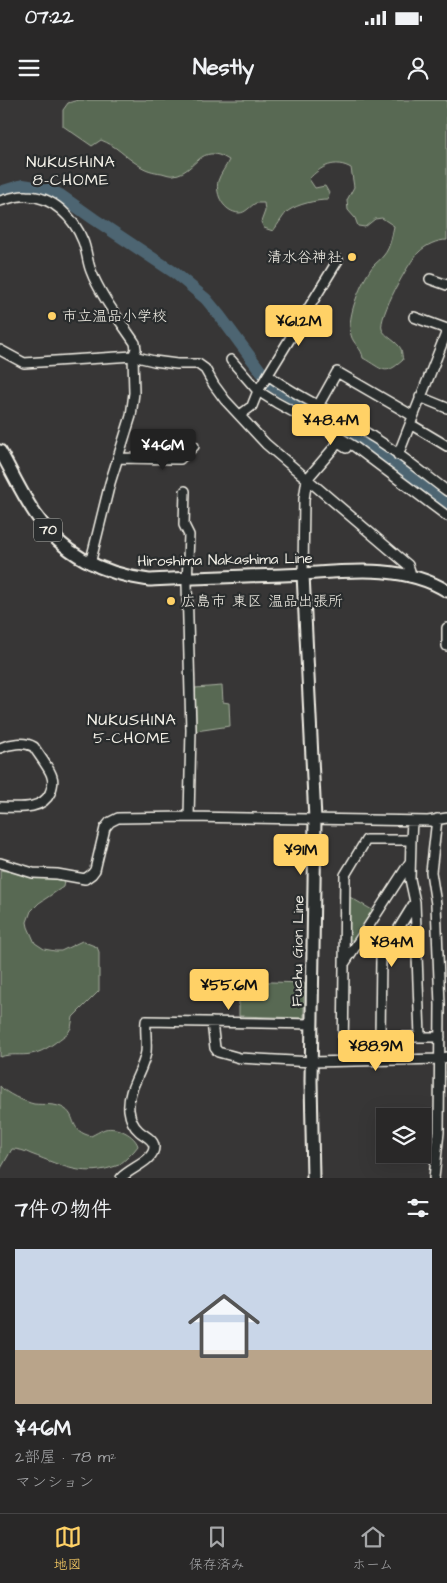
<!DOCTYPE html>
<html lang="ja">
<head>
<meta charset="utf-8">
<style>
  body { margin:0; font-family:"Architects Daughter","Klee One",sans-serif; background:#313030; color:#f1f3f6; height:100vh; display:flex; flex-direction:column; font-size:19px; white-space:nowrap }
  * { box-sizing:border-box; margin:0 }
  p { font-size:16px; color:#a5a6a8 }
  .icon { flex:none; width:28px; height:28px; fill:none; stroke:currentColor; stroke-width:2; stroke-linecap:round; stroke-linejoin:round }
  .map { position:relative; height:1078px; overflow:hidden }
  .sheet { display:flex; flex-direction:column; background:#292828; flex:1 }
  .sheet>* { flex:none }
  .tools { position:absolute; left:376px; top:1008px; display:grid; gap:10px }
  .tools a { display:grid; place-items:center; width:55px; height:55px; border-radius:0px; background:#292828; box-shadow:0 5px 20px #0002,0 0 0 1px #454445; font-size:25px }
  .price { position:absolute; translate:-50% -42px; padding:0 11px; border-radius:5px; background:#ffd166; color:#111; font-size:16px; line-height:32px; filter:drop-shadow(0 1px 2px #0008) }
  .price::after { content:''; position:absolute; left:50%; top:30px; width:15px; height:11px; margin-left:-8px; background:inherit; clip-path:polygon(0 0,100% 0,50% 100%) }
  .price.selected { background:#222; color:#fff }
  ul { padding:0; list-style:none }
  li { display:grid; align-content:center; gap:10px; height:265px; padding:0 15px }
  li span { display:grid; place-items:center; height:155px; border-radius:0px; color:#555 }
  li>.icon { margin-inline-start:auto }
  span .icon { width:90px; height:90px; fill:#fffc; stroke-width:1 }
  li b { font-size:21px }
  h2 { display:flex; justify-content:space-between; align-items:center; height:60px; padding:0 15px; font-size:21px }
  .status { display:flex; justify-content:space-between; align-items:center; height:35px; padding:0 25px; background:#292828; direction:ltr }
  .status svg { height:14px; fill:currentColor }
  header { display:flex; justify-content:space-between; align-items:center; height:65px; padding:0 15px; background:#292828; font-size:22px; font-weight:800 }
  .tab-bar { display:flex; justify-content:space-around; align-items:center; height:70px; border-top:1px solid #454445; background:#292828; font-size:14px; color:#a5a6a8 }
  .tab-bar a { display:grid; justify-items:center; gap:2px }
  .tab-bar .selected { color:#ffd166 }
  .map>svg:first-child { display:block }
  .green { fill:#586953; stroke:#a6ad9e }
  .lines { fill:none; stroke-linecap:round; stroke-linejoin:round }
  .river { stroke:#4d6572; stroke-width:12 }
  .minor-casing { stroke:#f4f1e8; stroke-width:12 }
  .major-casing { stroke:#f4f1e8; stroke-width:15 }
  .minor { stroke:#2a2d2e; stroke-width:9 }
  .major { stroke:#2a2d2e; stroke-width:11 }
  .poi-dot { fill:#ffd166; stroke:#2a2d2e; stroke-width:2 }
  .labels { text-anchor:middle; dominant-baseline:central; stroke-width:4.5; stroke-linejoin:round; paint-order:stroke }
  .shield { fill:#2a2d2e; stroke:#b7b6b0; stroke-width:1 }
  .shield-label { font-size:14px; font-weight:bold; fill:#f4f1e8 }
  .poi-label { font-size:15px; fill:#f4f1e8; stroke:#2a2d2e; text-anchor:start }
  .street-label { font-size:15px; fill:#f4f1e8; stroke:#2a2d2e }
  .neighbourhood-label { font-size:16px; letter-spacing:1px; fill:#f4f1e8; stroke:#2a2d2e }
</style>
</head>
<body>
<div class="status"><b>07:22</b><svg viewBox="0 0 49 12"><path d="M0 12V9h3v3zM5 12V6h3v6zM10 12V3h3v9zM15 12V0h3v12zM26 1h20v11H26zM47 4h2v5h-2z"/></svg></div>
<header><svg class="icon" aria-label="menu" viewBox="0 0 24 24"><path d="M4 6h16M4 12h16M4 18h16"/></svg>Nestly<svg class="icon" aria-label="person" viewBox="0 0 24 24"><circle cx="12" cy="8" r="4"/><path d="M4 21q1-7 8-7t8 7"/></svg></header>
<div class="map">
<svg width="447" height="1078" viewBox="0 0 447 1078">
  <rect width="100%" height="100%" fill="#373636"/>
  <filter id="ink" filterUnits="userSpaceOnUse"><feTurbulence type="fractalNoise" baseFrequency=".02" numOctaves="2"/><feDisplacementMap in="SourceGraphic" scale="10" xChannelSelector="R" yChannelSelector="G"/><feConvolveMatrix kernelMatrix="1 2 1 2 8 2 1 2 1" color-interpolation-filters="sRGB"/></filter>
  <g filter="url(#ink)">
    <path class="green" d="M78 0H447V140C437 140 426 145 419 152 409 161 378 217 382 229 385 237 397 241 401 249 402 252 402 257 403 260 384 277 383 269 363 258 362 248 353 244 351 235 346 217 362 180 373 166 377 162 381 159 384 155 390 148 392 136 394 126L382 118 375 119 365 127 358 126 355 118 348 110 347 100 354 87 351 68C335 59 321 66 309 79L315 88 325 86 329 93 328 100C316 100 298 104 288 111 284 114 278 125 273 131L264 128 261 122 265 111 264 103C261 103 259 103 256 103 250 106 246 113 239 113 224 112 215 95 218 81 220 74 226 67 229 60 199 41 197 72 174 75 170 76 166 74 162 73 153 72 145 70 137 64 124 56 117 46 101 40L92 46 63 26V10L68 3Z
      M222 586 223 602 229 603 230 626 196 631 195 588Z
      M0 770 64 781 63 787 39 803 31 811 27 822 28 827 35 843 44 849 55 851H61L82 841 97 847 99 852V891L73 917 71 928 68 933C57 941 45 952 31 954 20 956 12 953 0 957Z
      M348 796 374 811 356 840H348Z
      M239 881 304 883V918L239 916Z
      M0 986C5 993 25 1002 34 1004 44 1005 56 1003 65 1009 77 1017 69 1031 91 1036 95 1034 100 1031 105 1029 117 1026 135 1035 138 1046 133 1053 126 1059 119 1065 83 1078 66 1067 31 1054 25 1051 19 1049 12 1049L0 1070Z"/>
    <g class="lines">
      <path class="river" d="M0 92 23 85 47 89 60 95 94 119 175 173 206 199 220 216 271 285 345 329 447 403"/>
      <defs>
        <path id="minor" d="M0 101C8 99 18 95 26 96 53 96 74 118 83 141 87 151 87 161 91 171 100 195 121 222 135 243L136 249 133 256 134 293 131 316 110 383 90 464
          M430 179 447 185
          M414 217 447 229
          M0 250 24 263 133 256 154 261 177 264H198L205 269 214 285 225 300 266 344 408 465 410 471V477
          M231 260 258 291 277 303 334 334 355 347 447 416
          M268 275C301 300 339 314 373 337 399 353 423 373 447 391
          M420 297 447 308
          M318 306 337 272 413 316
          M240 315 252 306 258 291 338 160
          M410 324 447 346
          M398 355 447 231
          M118 358 180 359 194 346
          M185 391 184 425 189 435 187 484 191 630 189 717
          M303 474 304 399 307 379 338 343 346 348
          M447 528V546
          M0 648C9 644 24 641 34 647 38 654 51 670 52 677 54 682 52 688 50 693 42 711 16 707 0 707
          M411 740 410 779 415 802 420 936
          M0 763 33 773 57 774 85 779 92 774 95 770 105 728 110 722 118 718 189 717 428 721 447 718
          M344 864 410 762
          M212 922 215 948 218 952 240 958 312 962 440 959 447 957
          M343 937H440
          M380 937 381 857 415 802
          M343 961 345 775 366 740H411L412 721
          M121 1078C130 1068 154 1061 154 1047 154 1039 144 1036 139 1031 133 1026 130 1018 129 1010 127 988 143 972 146 952 147 941 145 931 146 921L312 924
          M434 1078 439 1032 440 905 436 804 431 772 437 719"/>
        <path id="major" d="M0 351C12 372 22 395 36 415 62 454 103 474 149 480 194 478 238 476 283 475 336 473 399 461 447 491
          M303 474 315 719 311 981 313 1078"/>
      </defs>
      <use href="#minor" class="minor-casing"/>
      <use href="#major" class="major-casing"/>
      <use href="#minor" class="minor"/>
      <use href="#major" class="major"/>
    </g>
  </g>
  <g class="poi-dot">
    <circle cx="352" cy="157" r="5"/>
    <circle cx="52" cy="216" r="5"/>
    <circle cx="171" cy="501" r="5"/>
  </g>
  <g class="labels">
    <rect class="shield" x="34" y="418.5" width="28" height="23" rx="4"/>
    <g class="shield-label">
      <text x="48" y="430">70</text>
    </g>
    <g class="poi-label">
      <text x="342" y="157" text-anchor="end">清水谷神社</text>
      <text x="62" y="216">市立温品小学校</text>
      <text x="181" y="501">広島市 東区 温品出張所</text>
    </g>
    <g class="street-label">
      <text transform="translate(225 460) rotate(-1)">Hiroshima Nakashima Line</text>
      <text transform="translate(298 851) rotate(-89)">Fuchu Gion Line</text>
    </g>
    <g class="neighbourhood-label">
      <text x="71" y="62">NUKUSHINA<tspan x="71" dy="18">8-CHOME</tspan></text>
      <text x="132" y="620">NUKUSHINA<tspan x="132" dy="18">5-CHOME</tspan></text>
    </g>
  </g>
</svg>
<div class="tools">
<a><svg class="icon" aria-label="layers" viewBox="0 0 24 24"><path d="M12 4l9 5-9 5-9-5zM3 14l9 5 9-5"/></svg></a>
</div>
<b class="price" style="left:299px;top:247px">¥61.2M</b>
<b class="price" style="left:331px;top:346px">¥48.4M</b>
<b class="price selected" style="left:163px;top:371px">¥46M</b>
<b class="price" style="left:301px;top:776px">¥91M</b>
<b class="price" style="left:392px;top:868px">¥84M</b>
<b class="price" style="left:229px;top:911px">¥55.6M</b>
<b class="price" style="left:376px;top:972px">¥88.9M</b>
</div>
<section class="sheet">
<h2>7件の物件<svg class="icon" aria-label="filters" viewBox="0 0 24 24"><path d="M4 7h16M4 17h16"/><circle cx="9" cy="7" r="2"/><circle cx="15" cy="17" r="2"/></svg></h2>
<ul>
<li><span style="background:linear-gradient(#c9d6e8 65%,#b9a48a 0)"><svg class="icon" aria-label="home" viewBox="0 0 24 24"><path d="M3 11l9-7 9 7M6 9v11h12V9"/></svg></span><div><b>¥46M</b><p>2部屋 · 78 m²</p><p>マンション</p></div></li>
</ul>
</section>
<nav class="tab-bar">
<a class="selected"><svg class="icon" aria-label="map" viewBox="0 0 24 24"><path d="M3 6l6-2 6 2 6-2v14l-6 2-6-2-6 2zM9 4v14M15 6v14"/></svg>地図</a>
<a><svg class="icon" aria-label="saved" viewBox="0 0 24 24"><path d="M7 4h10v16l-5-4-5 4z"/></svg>保存済み</a>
<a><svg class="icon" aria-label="home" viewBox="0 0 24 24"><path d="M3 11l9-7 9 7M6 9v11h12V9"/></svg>ホーム</a>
</nav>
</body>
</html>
